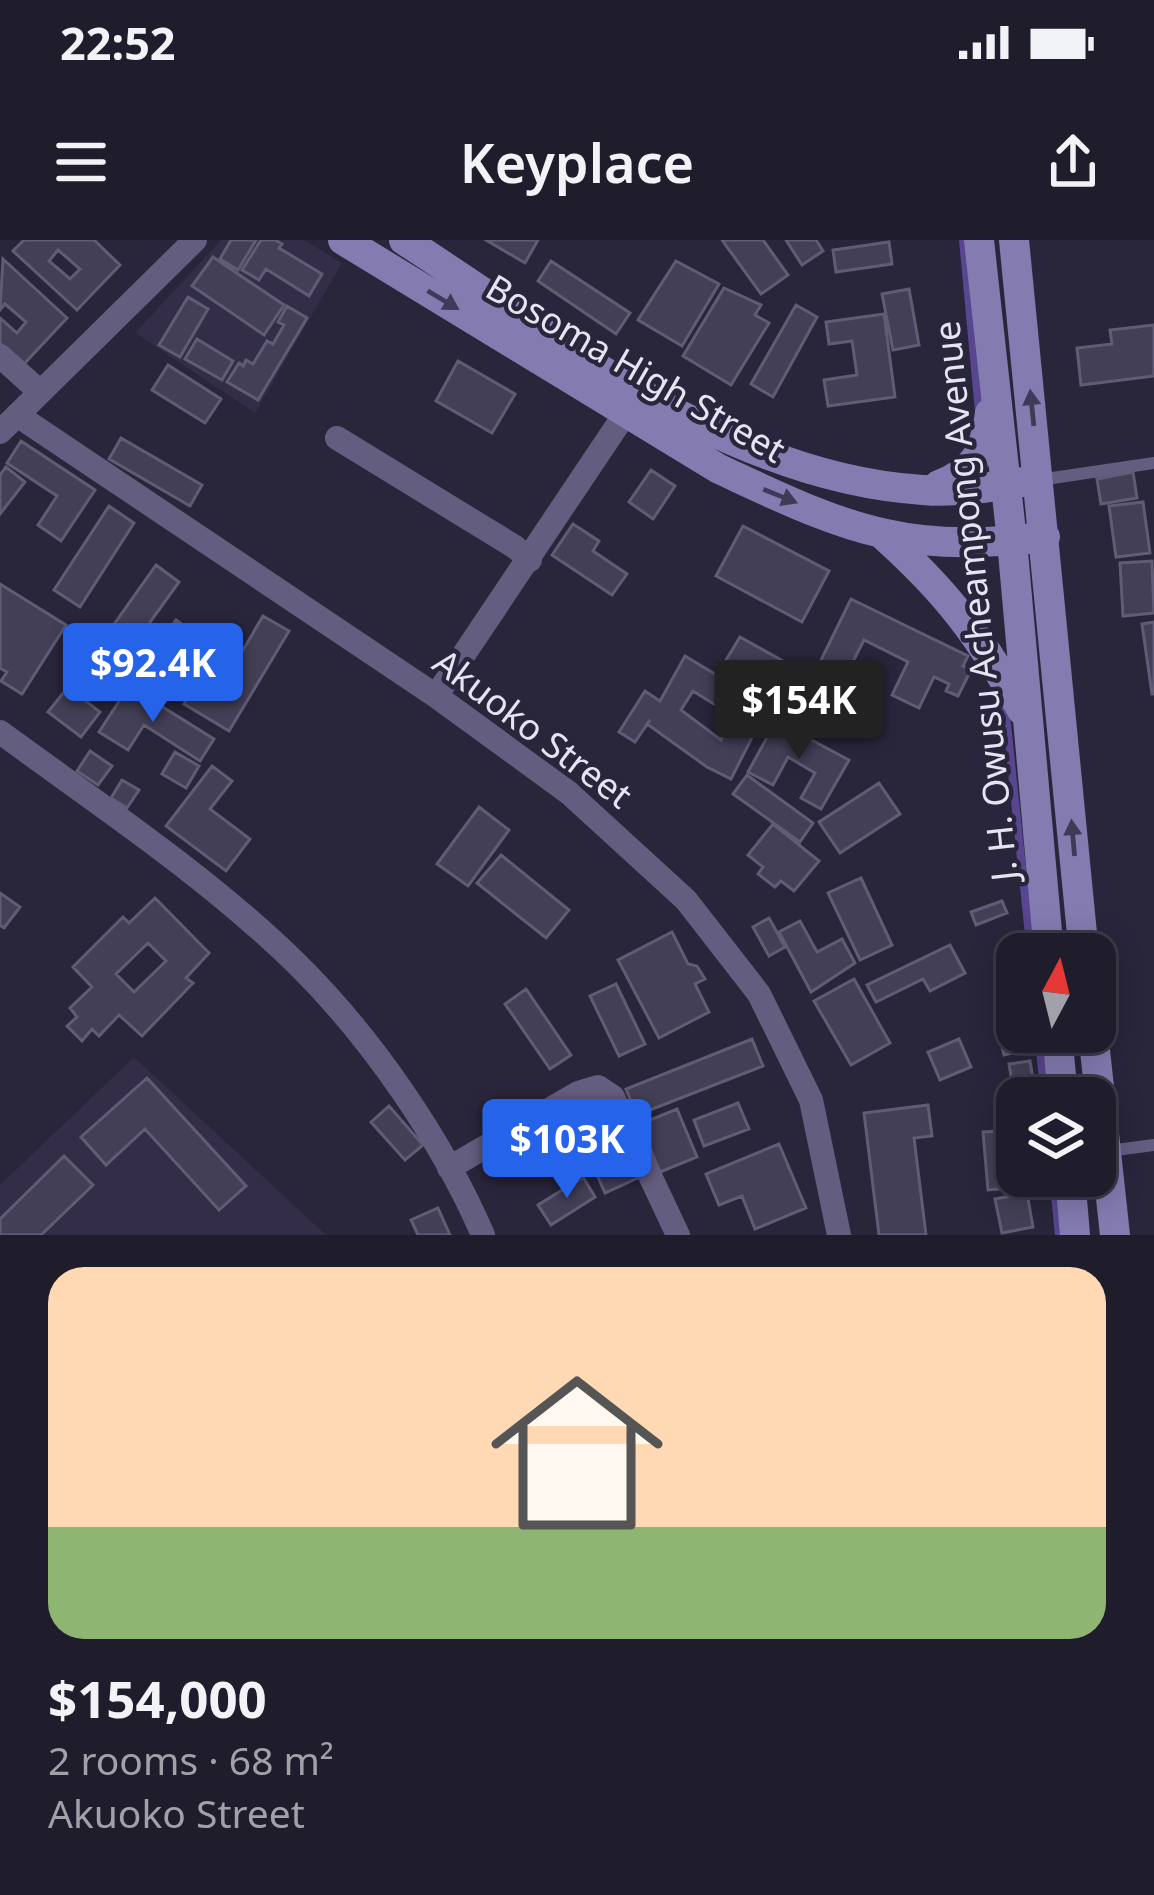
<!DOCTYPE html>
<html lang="en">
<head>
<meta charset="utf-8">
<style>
  body { margin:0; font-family:"Noto Sans",sans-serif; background:#272534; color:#f1f3f6; height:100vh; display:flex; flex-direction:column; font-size:45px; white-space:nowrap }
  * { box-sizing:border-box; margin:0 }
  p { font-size:39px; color:#a1a1a9 }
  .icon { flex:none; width:66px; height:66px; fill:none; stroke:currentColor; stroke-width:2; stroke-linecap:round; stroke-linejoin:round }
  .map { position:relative; height:995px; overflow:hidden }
  .drawer { display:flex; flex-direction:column; background:#1f1c2c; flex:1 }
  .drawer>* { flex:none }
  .needle { width:78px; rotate:7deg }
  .tools { position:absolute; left:996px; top:693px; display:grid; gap:24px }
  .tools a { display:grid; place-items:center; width:120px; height:120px; border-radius:24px; background:#1f1c2c; box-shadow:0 6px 30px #0003,0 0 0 3px #3c3a48; font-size:60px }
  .price { position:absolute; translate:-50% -102px; padding:0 27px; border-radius:12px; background:#2563eb; color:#fff; font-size:39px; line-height:78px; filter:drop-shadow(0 3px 6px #0008) }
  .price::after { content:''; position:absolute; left:50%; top:72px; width:36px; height:27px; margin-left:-18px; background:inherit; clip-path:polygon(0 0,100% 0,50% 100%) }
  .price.selected { background:#222; color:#fff }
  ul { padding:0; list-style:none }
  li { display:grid; align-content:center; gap:24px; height:636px; padding:0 48px }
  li+li { border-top:3px solid #3c3a48 }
  li span { display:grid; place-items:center; height:372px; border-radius:36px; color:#555 }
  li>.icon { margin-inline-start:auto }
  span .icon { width:216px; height:216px; fill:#fffc; stroke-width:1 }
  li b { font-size:51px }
  .status { display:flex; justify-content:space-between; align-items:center; height:84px; padding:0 60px; background:#1f1c2c; direction:ltr }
  .status svg { height:33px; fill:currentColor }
  header { display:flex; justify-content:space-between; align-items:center; height:156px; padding:0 48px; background:#1f1c2c; font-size:54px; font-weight:600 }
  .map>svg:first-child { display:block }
  .built { fill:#332d48 }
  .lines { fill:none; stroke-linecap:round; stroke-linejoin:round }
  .stream { stroke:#574690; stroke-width:8 }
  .building { fill:#433f57; stroke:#605c76; stroke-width:3; fill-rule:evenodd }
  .lane { stroke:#635e7f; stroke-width:12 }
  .street { stroke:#635e7f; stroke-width:24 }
  .secondary { stroke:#847bb0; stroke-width:30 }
  .oneway { fill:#403a58 }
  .labels { text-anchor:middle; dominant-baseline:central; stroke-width:9; stroke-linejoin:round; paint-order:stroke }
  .street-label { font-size:36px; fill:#e6e4f3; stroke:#29253b }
</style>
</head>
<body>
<div class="status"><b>22:52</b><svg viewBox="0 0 49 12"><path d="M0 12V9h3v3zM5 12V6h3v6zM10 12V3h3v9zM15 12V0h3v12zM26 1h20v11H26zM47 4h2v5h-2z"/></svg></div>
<header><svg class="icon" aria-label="menu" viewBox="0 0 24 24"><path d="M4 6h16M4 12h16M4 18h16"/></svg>Keyplace<svg class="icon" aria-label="share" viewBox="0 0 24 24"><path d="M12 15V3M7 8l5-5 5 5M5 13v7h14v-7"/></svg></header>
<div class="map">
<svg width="1154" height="995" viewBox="0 0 1154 995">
  <rect width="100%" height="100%" fill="#29253b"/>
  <path class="built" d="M221 0H304L342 23 255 173 135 93Z
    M134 817 326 995H0V945Z"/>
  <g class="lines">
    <path class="stream" d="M963 0 979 172
      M1005 465 1031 714
      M1038 792 1045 858
      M1053 936 1059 995"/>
  </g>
  <path class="building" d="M24 0H94L120 25 77 70 13 11ZM58 10 80 29 70 39 49 21Z
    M231 0H256L238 30 220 19Z
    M261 0H275L282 4 279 8 322 34 309 56 266 29 259 40 242 30Z
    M486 0H538L525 23Z
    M722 0H763L788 35 761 54Z
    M786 0H816L823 11 802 25Z
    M889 2 892 24 836 32 833 10Z
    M213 17 284 65 264 95 192 46Z
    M3 19 67 78 23 125 0 103V78L17 93 26 82 5 64 0 70Z
    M551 21 630 73 616 94 538 41Z
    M676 21 719 44 682 106 638 80Z
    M724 48 761 65 755 75 769 83 731 145 683 116Z
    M909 49 919 105 893 110 882 54Z
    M188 57 208 69 180 117 159 105Z
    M796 65 817 77 773 157 751 144Z
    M287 66 307 78 258 160 227 142 239 123 243 126 246 120 253 124 267 101 273 104 284 85 278 82Z
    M884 74 895 157 828 166 824 140 857 135 852 101 829 104 826 82Z
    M1154 85V136L1081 145 1077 108 1112 104 1110 90Z
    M197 99 233 121 222 140 185 119Z
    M458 121 515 154 492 193 436 161Z
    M168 125 221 159 205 183 152 150Z
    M121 198 202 245 190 266 109 219Z
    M21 201 95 250 61 301 38 285 57 256 7 223Z
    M6 227 25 242 0 274V235Z
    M651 230 675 246 653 279 629 262Z
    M1133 232 1137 258 1101 264 1097 239Z
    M1143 262 1150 313 1116 317 1109 266Z
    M109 266 134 283 80 367 54 350Z
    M573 284 599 301 593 311 627 334 612 355 552 315Z
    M743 286 829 331 802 382 716 336Z
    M1152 321 1154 373 1123 376 1120 323Z
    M156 325 179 342 138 399 115 383Z
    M0 344 66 385 22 454 1 441 7 432 0 428Z
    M851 359 968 416 963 426 971 430 958 456 946 451 949 444 934 437 919 468 892 455 908 422 864 400 846 435 820 422Z
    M263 376 289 391 229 491 184 464 196 445 216 456Z
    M176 380 193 392 159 440 141 428Z
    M1154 382V454H1152L1142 384Z
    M740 397 792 426 779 450 726 420Z
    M685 416 768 466 731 539 707 527 647 484 650 480 635 502 619 492 645 451 660 461ZM693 451 733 476 721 500 681 470Z
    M801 432 864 460 853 486 790 458Z
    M129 446 214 499 200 521 144 485 128 510 99 492Z
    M68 447 100 472 81 497 48 472Z
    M776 481 849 520 821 569 801 558 815 533 788 517 773 545 748 532Z
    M90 511 112 526 98 545 77 531Z
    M175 512 199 526 186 548 162 534Z
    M212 526 232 541 210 569 250 599 226 631 166 586Z
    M747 535 813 583 800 602 733 554Z
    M122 540 139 550 127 568 111 558Z
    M879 543 900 574 840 613 819 582Z
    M479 567 509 590 468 646 437 624Z
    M773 584 819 621 794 651 781 641 775 647 758 634 763 627 748 615Z
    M501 615 569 670 546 698 477 643Z
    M861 638 892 705 860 720 828 653Z
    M0 653 20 667 4 688 0 685Z
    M155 658 209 713 186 738 193 743 142 796 119 775 99 796 92 789 82 801 67 786 77 777 70 768 92 747 73 727 123 677 129 683ZM148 703 166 721 134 752 116 734Z
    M1002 661 1007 673 976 685 971 672Z
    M769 678 785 707 769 716 753 687Z
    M800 681 817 712 842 699 855 723 811 752 779 692Z
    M672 692 688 724 697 726 705 739 695 744 709 772 659 798 618 720Z
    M950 705 965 733 930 751 923 739 876 762 867 745Z
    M854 739 890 803 851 825 814 761Z
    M616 744 645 804 619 816 590 756Z
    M526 749 571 815 550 829 505 764Z
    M1017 785V792H1030L1034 808 1004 815 998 790Z
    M752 799 763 826 637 875 626 849Z
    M959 799 971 827 940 840 928 812Z
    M1030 821 1035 851 1014 854 1009 824Z
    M147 838 246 946 219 970 145 889 106 925 81 897Z
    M1033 855 1034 858H1017V895L1001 897 995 861Z
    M607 856 642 936 605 953 594 928 614 919 603 894 583 903 569 873Z
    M738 863 749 889 704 906 694 880Z
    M928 865 932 896 914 898 926 995H879L864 873Z
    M389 866 423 905 405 920 371 882Z
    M677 869 697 917 660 932 640 884Z
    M566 884 576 903 549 915 540 896Z
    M999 891 1000 903 1017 902V936H1037L1038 946 988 950 983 892Z
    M779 904 806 968 755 989 742 956 719 965 706 934Z
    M64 916 93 945 41 995H0V979Z
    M583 937 595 957 551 985 538 965Z
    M1027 953 1033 987 1002 993 995 959Z
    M438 968 450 995H418L411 980Z"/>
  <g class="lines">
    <path class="lane" d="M1039 240 1154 223
      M1108 911 1154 905"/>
    <path class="street" d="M0 116 39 151
      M17 175 436 456 569 553 686 660 759 754 811 860 839 995
      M0 192 195 0
      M337 198 515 307 530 320
      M436 456 627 171
      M0 492C101 566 207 636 297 724 371 797 442 900 483 995
      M449 928 578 853 598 847 613 857 678 995"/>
    <path class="secondary" d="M343 0 719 229C771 253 829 282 886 294 938 306 992 303 1045 297
      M404 0C562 102 729 238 923 250 956 253 990 247 1023 242
      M979 0 1012 301 1049 714
      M1014 0 1084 714
      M939 245C975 231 985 210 990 173
      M882 294C948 353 978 394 1022 470
      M1057 792 1063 858
      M1093 792 1115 995
      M1070 936 1075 995"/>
  </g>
  <defs><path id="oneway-solid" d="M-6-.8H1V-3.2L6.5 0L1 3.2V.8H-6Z" transform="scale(3)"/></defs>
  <g class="oneway">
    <use href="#oneway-solid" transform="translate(443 60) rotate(31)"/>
    <use href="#oneway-solid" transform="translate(1032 168) rotate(-96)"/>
    <use href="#oneway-solid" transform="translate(780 256) rotate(22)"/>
    <use href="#oneway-solid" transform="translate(1073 598) rotate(-95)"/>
  </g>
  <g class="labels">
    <g class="street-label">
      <text transform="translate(636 128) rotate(30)">Bosoma High Street</text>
      <text transform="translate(975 361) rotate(-96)">J. H. Owusu Acheampong Avenue</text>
      <text transform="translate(533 488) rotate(37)">Akuoko Street</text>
    </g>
  </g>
</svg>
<div class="tools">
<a><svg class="needle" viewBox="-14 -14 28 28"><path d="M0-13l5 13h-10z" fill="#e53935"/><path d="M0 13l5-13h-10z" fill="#a1a1a9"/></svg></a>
<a><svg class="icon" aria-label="layers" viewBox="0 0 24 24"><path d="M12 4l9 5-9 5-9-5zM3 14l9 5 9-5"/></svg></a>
</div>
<b class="price" style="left:153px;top:485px">$92.4K</b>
<b class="price selected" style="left:799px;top:522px">$154K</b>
<b class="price" style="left:567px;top:961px">$103K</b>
</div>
<section class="drawer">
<ul>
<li><span style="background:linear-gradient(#ffd9b3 70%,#8fb573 0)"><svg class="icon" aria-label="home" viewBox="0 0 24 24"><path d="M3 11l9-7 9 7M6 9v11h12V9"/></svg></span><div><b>$154,000</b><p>2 rooms · 68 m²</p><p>Akuoko Street</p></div></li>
</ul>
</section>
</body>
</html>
